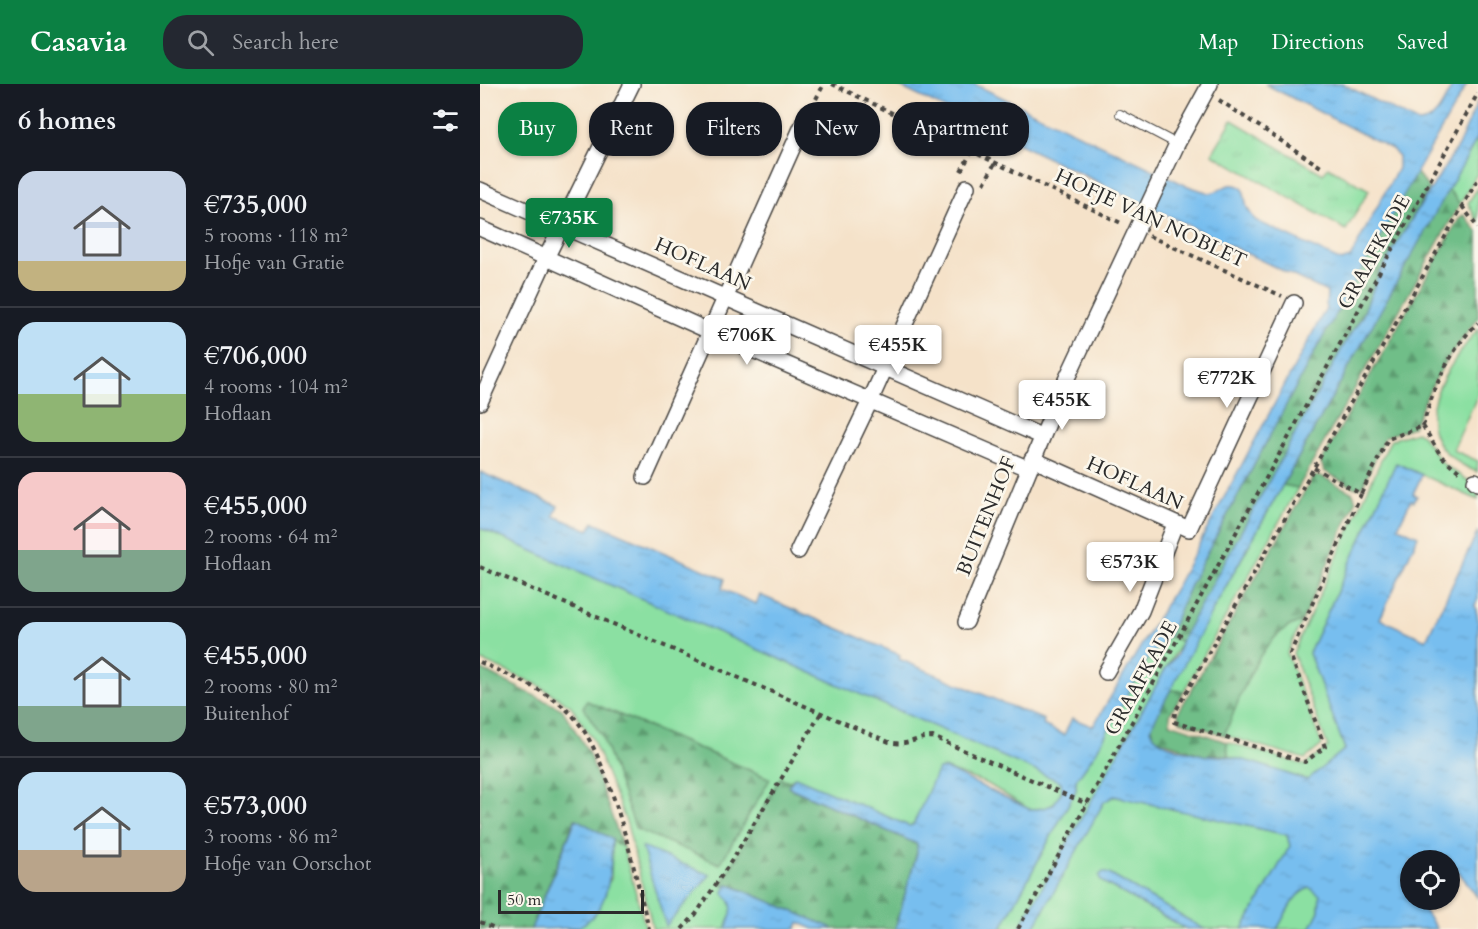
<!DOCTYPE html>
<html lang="en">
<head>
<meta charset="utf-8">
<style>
  body { margin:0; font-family:Cardo,serif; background:#242831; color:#f1f3f6; height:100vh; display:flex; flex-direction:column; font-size:22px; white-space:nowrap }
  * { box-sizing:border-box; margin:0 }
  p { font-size:20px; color:#9ea1a6 }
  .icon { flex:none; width:33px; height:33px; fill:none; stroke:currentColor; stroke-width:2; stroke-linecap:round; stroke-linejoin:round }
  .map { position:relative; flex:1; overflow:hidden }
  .details { display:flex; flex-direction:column; background:#171b24; width:480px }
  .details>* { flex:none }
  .top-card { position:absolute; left:18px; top:18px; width:570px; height:54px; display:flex; gap:12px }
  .controls { position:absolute; left:920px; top:766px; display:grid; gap:12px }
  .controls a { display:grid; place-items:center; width:60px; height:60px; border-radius:50%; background:#171b24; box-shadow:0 2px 4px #0004; font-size:30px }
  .scale { position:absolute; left:18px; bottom:15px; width:146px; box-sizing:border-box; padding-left:6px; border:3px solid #2b2b2b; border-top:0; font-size:16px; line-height:21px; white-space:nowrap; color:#2b2b2b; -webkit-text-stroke:4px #fbf7ec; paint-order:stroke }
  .price { position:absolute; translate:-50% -51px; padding:0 14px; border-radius:6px; background:#fff; color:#222; font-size:20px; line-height:39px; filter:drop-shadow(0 2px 3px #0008) }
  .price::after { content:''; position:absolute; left:50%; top:36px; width:18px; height:14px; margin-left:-9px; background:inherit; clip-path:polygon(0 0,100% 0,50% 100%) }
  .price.on { background:#0b8043; color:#fff }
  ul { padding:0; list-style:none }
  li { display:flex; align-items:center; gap:18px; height:150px; padding:0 18px }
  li+li { border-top:2px solid #363941 }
  li span { display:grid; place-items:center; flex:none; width:168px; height:120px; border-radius:18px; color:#555 }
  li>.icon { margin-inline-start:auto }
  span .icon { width:72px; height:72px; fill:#fffc; stroke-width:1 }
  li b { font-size:26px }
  h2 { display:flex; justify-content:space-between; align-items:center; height:72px; padding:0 18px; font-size:26px }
  .tag { padding:0 21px; border-radius:24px; background:#171b24; box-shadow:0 2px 4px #0004; font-size:21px; line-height:54px }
  .tag.on { background:#0b8043; color:#fff }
  header { display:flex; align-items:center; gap:36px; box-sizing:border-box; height:84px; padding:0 30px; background:#0b8043; color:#fff }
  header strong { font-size:28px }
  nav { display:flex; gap:33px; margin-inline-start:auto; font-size:21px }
  .search { width:420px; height:54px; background:#242831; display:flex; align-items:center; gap:15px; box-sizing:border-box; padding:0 21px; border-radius:24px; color:#9ea1a6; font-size:22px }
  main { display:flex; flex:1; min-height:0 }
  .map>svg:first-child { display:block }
  .green { fill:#8be0a2; stroke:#5b8666; stroke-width:1.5; fill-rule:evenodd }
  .forest { fill:url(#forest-firs); stroke:#4e745a; stroke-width:1.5 }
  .park { fill:url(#park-tufts); stroke:#5b8666; stroke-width:1.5 }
  .water { fill:url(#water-ripples); stroke:#51748d; stroke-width:1.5 }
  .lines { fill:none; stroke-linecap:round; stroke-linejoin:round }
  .service-casing { stroke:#494643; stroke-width:10 }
  .minor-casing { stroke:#494643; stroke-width:18 }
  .path { stroke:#494643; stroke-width:4; stroke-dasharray:4.5 4.5; stroke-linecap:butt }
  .service { stroke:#fff; stroke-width:8 }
  .minor { stroke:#fff; stroke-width:15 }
  .labels { text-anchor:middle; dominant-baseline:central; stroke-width:5; stroke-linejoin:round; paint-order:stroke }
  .street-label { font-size:20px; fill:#2b2b2b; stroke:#fbf7ec }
</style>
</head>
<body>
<header>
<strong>Casavia</strong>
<div class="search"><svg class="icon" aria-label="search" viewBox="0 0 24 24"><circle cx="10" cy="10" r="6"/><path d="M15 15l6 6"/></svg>Search here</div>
<nav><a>Map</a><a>Directions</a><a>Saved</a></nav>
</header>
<main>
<section class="details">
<h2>6 homes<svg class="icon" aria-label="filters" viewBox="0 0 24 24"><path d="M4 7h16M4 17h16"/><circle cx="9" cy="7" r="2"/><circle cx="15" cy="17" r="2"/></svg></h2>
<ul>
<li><span style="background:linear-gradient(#c9d6e8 75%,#c2b280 0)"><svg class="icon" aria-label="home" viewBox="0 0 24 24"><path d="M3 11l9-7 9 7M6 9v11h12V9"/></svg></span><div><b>€735,000</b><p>5 rooms · 118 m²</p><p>Hofje van Gratie</p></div></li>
<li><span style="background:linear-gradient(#bfe0f5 60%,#8fb573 0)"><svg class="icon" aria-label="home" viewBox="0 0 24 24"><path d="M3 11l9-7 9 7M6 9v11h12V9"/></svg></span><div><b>€706,000</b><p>4 rooms · 104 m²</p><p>Hoflaan</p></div></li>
<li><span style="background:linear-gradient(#f6c9c9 65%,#7fa58c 0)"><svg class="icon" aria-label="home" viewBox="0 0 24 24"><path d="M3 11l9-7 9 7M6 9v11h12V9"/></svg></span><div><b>€455,000</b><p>2 rooms · 64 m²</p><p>Hoflaan</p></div></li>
<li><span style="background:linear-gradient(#bfe0f5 70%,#7fa58c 0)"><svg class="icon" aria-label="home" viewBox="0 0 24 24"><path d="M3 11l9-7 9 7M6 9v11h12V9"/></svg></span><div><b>€455,000</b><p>2 rooms · 80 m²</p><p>Buitenhof</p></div></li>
<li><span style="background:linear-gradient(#bfe0f5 65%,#b9a48a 0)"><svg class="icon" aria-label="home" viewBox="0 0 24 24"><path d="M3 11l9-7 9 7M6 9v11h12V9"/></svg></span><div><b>€573,000</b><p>3 rooms · 86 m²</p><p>Hofje van Oorschot</p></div></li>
</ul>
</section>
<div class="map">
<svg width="998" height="845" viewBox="0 0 998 845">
  <defs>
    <pattern id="forest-firs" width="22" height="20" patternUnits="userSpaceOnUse" patternTransform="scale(1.5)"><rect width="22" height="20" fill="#70be88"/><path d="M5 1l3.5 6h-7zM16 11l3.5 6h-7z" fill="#5c9b6f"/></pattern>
    <pattern id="park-tufts" width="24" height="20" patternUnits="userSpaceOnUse" patternTransform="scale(1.5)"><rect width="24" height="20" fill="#8be0a2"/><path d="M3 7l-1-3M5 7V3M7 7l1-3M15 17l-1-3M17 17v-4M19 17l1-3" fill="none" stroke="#78c08c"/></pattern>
    <pattern id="water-ripples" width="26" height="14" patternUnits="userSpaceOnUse" patternTransform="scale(1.5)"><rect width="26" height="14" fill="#77beef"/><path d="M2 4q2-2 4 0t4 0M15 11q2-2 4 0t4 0" fill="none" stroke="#67a3cd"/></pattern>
  </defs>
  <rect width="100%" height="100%" fill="#fbf7ec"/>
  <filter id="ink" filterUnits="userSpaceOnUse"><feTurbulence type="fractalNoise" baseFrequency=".0167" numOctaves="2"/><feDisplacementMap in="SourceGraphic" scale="12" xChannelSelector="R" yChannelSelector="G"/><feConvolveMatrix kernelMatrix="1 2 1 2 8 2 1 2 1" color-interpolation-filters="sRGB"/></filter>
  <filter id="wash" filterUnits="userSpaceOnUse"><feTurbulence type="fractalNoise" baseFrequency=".008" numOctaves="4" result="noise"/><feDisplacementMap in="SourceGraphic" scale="24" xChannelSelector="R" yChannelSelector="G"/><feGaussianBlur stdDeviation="1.35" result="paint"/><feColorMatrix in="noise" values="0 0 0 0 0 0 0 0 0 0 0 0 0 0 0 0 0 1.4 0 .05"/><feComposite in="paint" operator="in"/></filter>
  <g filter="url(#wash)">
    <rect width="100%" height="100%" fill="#f5e2c9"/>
    <path class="green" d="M998 53V88L980 120 968 105Z
      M998 103V139L988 119Z
      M998 245V310L973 366 998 377 997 388C918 355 958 294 998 245Z
      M936 348 942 351 963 380 992 399 990 403 998 406V416L916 379 829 569 865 665 828 696 748 672 747 658 825 681 848 663 813 569 908 361 911 356Z
      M803 401 818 404 704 607 688 606Z
      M0 444 578 696 583 702 578 715 568 724 549 725 508 700 463 684 433 741 429 742 315 693 310 697 300 694 243 801 246 803 244 808 254 822 246 845H173L147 740 113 656 91 622 56 600 0 576ZM107 617 289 694 156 745 122 652 103 623Z
      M822 537 807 569 842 661 825 675 744 651C762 612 778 549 822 537Z
      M688 552 702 558 686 584 539 845H521L596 706V696L616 668 665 579Z
      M630 713H641L807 751 810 762 763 845H724L629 790 621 797 706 845H553L624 718Z
      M132 755 143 763 166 845H86L98 843 131 795Z
      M830 804 840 811 839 827 830 845H797C806 831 813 808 830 804Z"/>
    <path class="forest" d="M936 88 949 104 897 195 882 233 868 254 702 558 688 552 711 499 835 267Z
      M968 105 980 120 818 404 803 401Z
      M984 131 998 148V234L966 277 949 307 933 343 905 353 883 402 875 404 844 387 841 378 980 133Z
      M841 392 873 409 876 417 822 537C778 549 762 612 744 651L700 637 698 629 833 393Z
      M0 585 82 625 108 667 143 763 95 735 51 845H0Z
      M688 606 704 607 690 630V639L747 658 748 672 733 670 726 672 674 654 670 640Z
      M107 617 290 695 240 780 156 745 122 652 103 623Z
      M300 694 310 698 309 704 437 760 438 765 415 845H353L249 800 246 803 242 801Z"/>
    <path class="park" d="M752 36 843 90 848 83 889 106 866 146 732 70Z"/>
    <path class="water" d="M414 0H494L705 101 729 109C743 108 748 94 763 105L767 124 775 136 861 177 870 174 918 84V72L912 65 785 0H863L938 39C957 39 965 15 973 0H987L835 267 711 499 688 552 665 579 616 668 596 696V706L521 845H415L437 769V760L308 703 315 693 429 742 433 741 458 685H466L549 725H559L573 721 582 707 581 698 0 444V388L78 422 74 432 109 446 114 438 245 495 242 505 276 520 280 511 420 571 419 575 564 636 563 641 584 651 592 634 611 642 614 641 697 501 846 224 847 208Z
      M998 17V53L737 518 670 645C675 663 710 667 726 672 759 670 795 687 827 696L865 665 829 569 916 379 942 391 933 410 937 412 934 417 931 416 918 443 938 452 900 535 946 556 998 447V515L995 521 998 535V814L967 772 960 777H930V798L926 801 930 807V816H937L957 845H830L839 827 840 811 830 804C813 808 806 831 797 845H763L810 762 807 751 634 712 624 718 553 845H539L686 584 697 571 703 553 868 254 882 233 897 195 920 154 978 62Z
      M96 735 132 755C131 786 131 827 98 843 85 845 64 845 51 845Z
      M162 763 230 791 186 842Z
      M623 788 629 790 724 845H706L621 797 619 792Z
      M248 800 350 843 353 845H334L319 839 316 845H246C252 828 256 822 243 808Z"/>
  </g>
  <g filter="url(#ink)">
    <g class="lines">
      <defs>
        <path id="service" d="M640 30 697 60"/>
        <path id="minor" d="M0 106 561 352
          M0 144 229 247 549 385
          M0 318 66 174 152 0
          M552 375 709 445 814 219
          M165 393 328 29
          M995 397 998 399
          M318 467 390 317 487 103
          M486 538 586 296 697 60 730 0
          M626 588 661 527 695 440"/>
      </defs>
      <use href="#service" class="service-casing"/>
      <use href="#minor" class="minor-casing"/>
      <path class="path" d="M352 0 643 140
        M336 15 344 0
        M739 16 844 85
        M481 87 492 67
        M504 100 516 77
        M982 122 998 144
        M669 152 802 212
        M943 342C952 307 970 264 998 239
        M943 342 961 372 982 390
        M834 384 881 410 908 355 943 342
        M881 410 810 570 845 663 825 678 694 638 695 628 998 95
        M0 483 409 658C429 663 434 653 453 653L607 720
        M0 578C30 592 63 604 88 627 129 664 155 790 169 845
        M0 838 17 845
        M202 845 216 830 252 776 341 629
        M538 845 998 9"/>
      <use href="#service" class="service"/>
      <use href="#minor" class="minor"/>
    </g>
  </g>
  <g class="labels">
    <g class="street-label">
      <text transform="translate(671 134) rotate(25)">HOFJE VAN NOBLET</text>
      <text transform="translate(894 168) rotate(-61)">GRAAFKADE</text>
      <text transform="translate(223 180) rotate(24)">HOFLAAN</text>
      <text transform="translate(655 399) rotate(24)">HOFLAAN</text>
      <text transform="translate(506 432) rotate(-68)">BUITENHOF</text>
      <text transform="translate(661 594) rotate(-61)">GRAAFKADE</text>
    </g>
  </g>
</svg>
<div class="controls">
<a><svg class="icon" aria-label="locate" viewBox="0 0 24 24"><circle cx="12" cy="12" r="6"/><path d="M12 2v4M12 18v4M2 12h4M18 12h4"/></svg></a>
</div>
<div class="scale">50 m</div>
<b class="price on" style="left:89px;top:165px">€735K</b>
<b class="price" style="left:267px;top:282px">€706K</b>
<b class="price" style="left:418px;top:292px">€455K</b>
<b class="price" style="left:747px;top:325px">€772K</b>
<b class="price" style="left:582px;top:347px">€455K</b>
<b class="price" style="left:650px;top:509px">€573K</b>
<div class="top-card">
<a class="tag on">Buy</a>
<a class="tag">Rent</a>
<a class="tag">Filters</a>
<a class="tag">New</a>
<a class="tag">Apartment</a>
</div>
</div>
</main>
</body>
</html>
